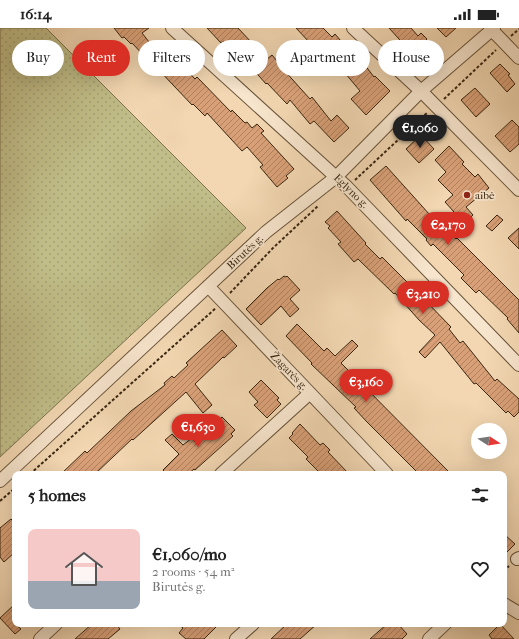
<!DOCTYPE html>
<html lang="en">
<head>
<meta charset="utf-8">
<style>
  body { margin:0; font-family:"IM FELL French Canon",serif; background:#f2f2f2; color:#222; height:100vh; display:flex; flex-direction:column; font-size:15px; white-space:nowrap }
  * { box-sizing:border-box; margin:0 }
  p { font-size:13px; color:#767676 }
  .icon { flex:none; width:22px; height:22px; fill:none; stroke:currentColor; stroke-width:2; stroke-linecap:round; stroke-linejoin:round }
  .map { position:relative; flex:1; overflow:hidden }
  .sheet { position:absolute; left:12px; top:443px; width:495px; height:156px; display:flex; flex-direction:column; background:#fff; border-radius:8px; box-shadow:0 4px 16px #0002 }
  .sheet>* { flex:none }
  .hud { position:absolute; left:12px; top:12px; width:495px; height:36px; display:flex; gap:8px }
  .needle { width:26px; rotate:102deg }
  .fabs { position:absolute; left:471px; top:395px; display:grid; gap:8px }
  .fabs a { display:grid; place-items:center; width:36px; height:36px; border-radius:50%; background:#fff; box-shadow:0 4px 16px #0002; font-size:20px }
  .price { position:absolute; translate:-50% -34px; padding:0 9px; border-radius:14px; background:#d93025; color:#fff; font-size:13px; line-height:26px; filter:drop-shadow(0 1px 2px #0008) }
  .price::after { content:''; position:absolute; left:50%; top:24px; width:12px; height:9px; margin-left:-6px; background:inherit; clip-path:polygon(0 0,100% 0,50% 100%) }
  .price.selected { background:#222; color:#fff }
  ul { padding:0; list-style:none }
  li { display:flex; align-items:center; gap:12px; height:100px; padding:0 16px }
  li span { display:grid; place-items:center; flex:none; width:112px; height:80px; border-radius:8px; color:#555 }
  li>.icon { margin-inline-start:auto }
  span .icon { width:48px; height:48px; fill:#fffc; stroke-width:1 }
  li b { font-size:17px }
  h2 { display:flex; justify-content:space-between; align-items:center; height:48px; padding:0 16px; font-size:17px }
  .pill { padding:0 14px; border-radius:18px; background:#fff; box-shadow:0 4px 16px #0002; font-size:14px; line-height:36px }
  .pill.selected { background:#d93025; color:#fff }
  .status { display:flex; justify-content:space-between; align-items:center; height:28px; padding:0 20px; background:#fff; direction:ltr }
  .status svg { height:11px; fill:currentColor }
  .map>svg:first-child { display:block }
  .green { fill:url(#green-dots); stroke:#7c724c }
  .building { fill:url(#building-hatch); stroke:#392611 }
  .lines { fill:none; stroke-linecap:round; stroke-linejoin:round }
  .street-casing { stroke:#675239; stroke-width:14 }
  .path { stroke:#392611; stroke-width:2; stroke-dasharray:3 2; stroke-linecap:butt }
  .street { stroke:#f7e5cd; stroke-width:12 }
  .poi-dot { fill:#8f2418; stroke:#f7e5cd; stroke-width:1.5 }
  .labels { text-anchor:middle; dominant-baseline:central; stroke-width:3.5; stroke-linejoin:round; paint-order:stroke }
  .street-label { font-size:11px; fill:#392611; stroke:#f7e5cd }
  .poi-label { font-size:11px; fill:#392611; stroke:#f7e5cd; text-anchor:start }
</style>
</head>
<body>
<div class="status"><b>16:14</b><svg viewBox="0 0 49 12"><path d="M0 12V9h3v3zM5 12V6h3v6zM10 12V3h3v9zM15 12V0h3v12zM26 1h20v11H26zM47 4h2v5h-2z"/></svg></div>
<div class="map">
<svg width="519" height="611" viewBox="0 0 519 611">
  <defs>
    <pattern id="green-dots" width="8" height="8" patternUnits="userSpaceOnUse"><rect width="8" height="8" fill="#c0bd88"/><path d="M2 2h.1M6 6h.1" fill="none" stroke="#a6a274" stroke-width="1.8" stroke-linecap="round"/></pattern>
    <pattern id="building-hatch" width="6" height="6" patternUnits="userSpaceOnUse"><rect width="6" height="6" fill="#d9a077"/><path d="M-1 1l2-2M0 6l6-6M5 7l2-2" fill="none" stroke="#b18260"/></pattern>
  </defs>
  <rect width="100%" height="100%" fill="#f2d7b2"/>
  <filter id="stains"><feTurbulence type="fractalNoise" baseFrequency=".005" numOctaves="4"/><feColorMatrix values="0 0 0 0 .2 0 0 0 0 .09 0 0 0 0 .02 0 0 0 .5 -.17"/></filter>
  <radialGradient id="worn" r=".72"><stop offset=".6" stop-color="#630" stop-opacity="0"/><stop offset="1" stop-color="#630" stop-opacity=".3"/></radialGradient>
  <path class="green" d="M0 0H46L246 200 0 429Z"/>
  <path class="building" d="M114 0H149L142 5 153 19 160 13 195 51 197 49 231 84 232 82 245 95 247 94 252 100 257 96 264 103 261 105 294 141 286 148 288 150 277 159 260 139 263 137 247 119 242 123 207 85 205 88 193 76 192 77 156 39 153 43 145 34 147 31 132 15 131 16 124 9 122 10Z
    M207 0H238L267 31 272 27 283 40V41L310 71 312 69 331 93 337 87 349 100 334 114 314 93 310 96 290 72 287 76 267 55 266 56 245 32 243 34 224 13 221 15Z
    M296 0H323L332 9 335 6 341 13 340 14 356 29 358 28 374 49 375 48 390 63 366 87 351 71 360 63 335 33 333 35 311 14 310 15Z
    M389 0H411L418 8 421 5 427 11 425 13 431 20 418 32Z
    M437 0H456L446 9Z
    M500 36 510 46 508 47 515 56 507 64 490 45Z
    M475 60 490 76 476 89 461 72Z
    M512 92 519 99V116L510 124 495 108Z
    M421 107 434 121 419 135 406 121Z
    M449 118 464 134 462 136 475 149 478 146 489 160 466 179 473 187 464 195 445 174 453 167 438 152 446 144 435 132Z
    M386 138 430 187 456 211 457 210 519 272V305L507 291 508 290 479 262 476 265 461 250 464 247 433 216 431 218 426 212 427 211 407 191 406 193 370 152Z
    M337 183 366 215 365 216 380 231 382 229 407 254 405 256 420 271 422 269 451 299 449 301 460 315 463 313 495 353 497 351 519 371V384L514 389 508 383 506 385 476 355 474 356 440 314 425 330 419 324 435 307 419 292 395 265 394 266 358 231 354 234 338 216 341 214 328 200 330 198 325 194Z
    M497 187 503 192 492 203 486 198Z
    M519 200V221L508 210Z
    M284 248 286 249 287 248 300 262 290 271 299 281 290 289 281 278 261 297 246 281 267 260 278 251 279 252Z
    M297 296 324 323 327 320 335 328 352 312 358 318 341 335 451 446H419L367 394 354 380 356 379 311 336 312 335 286 308Z
    M222 302 237 318 224 330 223 329 195 356 212 377 203 385 186 364 133 412 132 411 95 446H61L85 423 87 425 131 383 165 357 164 355 172 348 174 350 188 337 186 335Z
    M261 352 279 370 277 372 281 376 267 390 254 377 258 374 249 364Z
    M222 389 235 402 231 406 233 408 195 442 194 441 188 446H167L163 442 179 426 165 412 172 406 183 417 192 410 195 414Z
    M300 396 320 417 323 415 330 422 328 424 349 446H321L306 431 308 429 289 410 293 406 292 405Z
    M11 491 15 495V524L4 534 0 529V500Z
    M504 506 515 516 504 527Z
    M15 576V596L21 601 15 606 0 590Z
    M92 596H116L120 601 108 611H75Z
    M178 596H219L204 611H186L179 605 183 600Z
    M287 596H317L300 611H271Z
    M387 596H398L407 606 402 611H370Z
    M500 596 514 611H492L489 607Z"/>
  <g class="lines">
    <defs>
      <path id="street" d="M172 0 347 159 519 337
        M353 0 421 63 519 162
        M490 0 519 30
        M208 258 387 446
        M221 446 310 365
        M0 453 266 204 336 149 421 63 494 0
        M517 531 519 530
        M504 576 519 585
        M40 611 56 596
        M236 611 253 596
        M429 611 445 596"/>
    </defs>
    <use href="#street" class="street-casing"/>
    <path class="path" d="M511 8 519 1
      M444 71 496 22
      M355 152 428 84
      M230 265 273 220 318 178
      M30 446 216 280
      M0 473 15 460
      M504 543 509 538"/>
    <use href="#street" class="street"/>
  </g>
  <circle class="poi-dot" cx="467" cy="167" r="4"/>
  <g class="labels">
    <g class="street-label">
      <text transform="translate(351 163) rotate(44)">Eglyno g.</text>
      <text transform="translate(245 224) rotate(-43)">Birutės g.</text>
      <text transform="translate(289 343) rotate(46)">Žagarės g.</text>
    </g>
    <g class="poi-label">
      <text x="475" y="167">aibė</text>
    </g>
  </g>
  <rect width="100%" height="100%" filter="url(#stains)"/>
  <rect width="100%" height="100%" fill="url(#worn)"/>
</svg>
<div class="fabs">
<a><svg class="needle" viewBox="-14 -14 28 28"><path d="M0-13l5 13h-10z" fill="#e53935"/><path d="M0 13l5-13h-10z" fill="#767676"/></svg></a>
</div>
<b class="price selected" style="left:420px;top:121px">€1,060</b>
<b class="price" style="left:448px;top:218px">€2,170</b>
<b class="price" style="left:423px;top:287px">€3,210</b>
<b class="price" style="left:366px;top:375px">€3,160</b>
<b class="price" style="left:198px;top:420px">€1,630</b>
<div class="hud">
<a class="pill">Buy</a>
<a class="pill selected">Rent</a>
<a class="pill">Filters</a>
<a class="pill">New</a>
<a class="pill">Apartment</a>
<a class="pill">House</a>
</div>
<section class="sheet">
<h2>5 homes<svg class="icon" aria-label="filters" viewBox="0 0 24 24"><path d="M4 7h16M4 17h16"/><circle cx="9" cy="7" r="2"/><circle cx="15" cy="17" r="2"/></svg></h2>
<ul>
<li><span style="background:linear-gradient(#f6c9c9 65%,#9aa5b1 0)"><svg class="icon" aria-label="home" viewBox="0 0 24 24"><path d="M3 11l9-7 9 7M6 9v11h12V9"/></svg></span><div><b>€1,060/mo</b><p>2 rooms · 54 m²</p><p>Birutės g.</p></div><svg class="icon" aria-label="heart" viewBox="0 0 24 24"><path d="M12 20l-8-8c-3-5 5-10 8-4 3-6 11-1 8 4z"/></svg></li>
</ul>
</section>
</div>
</body>
</html>
